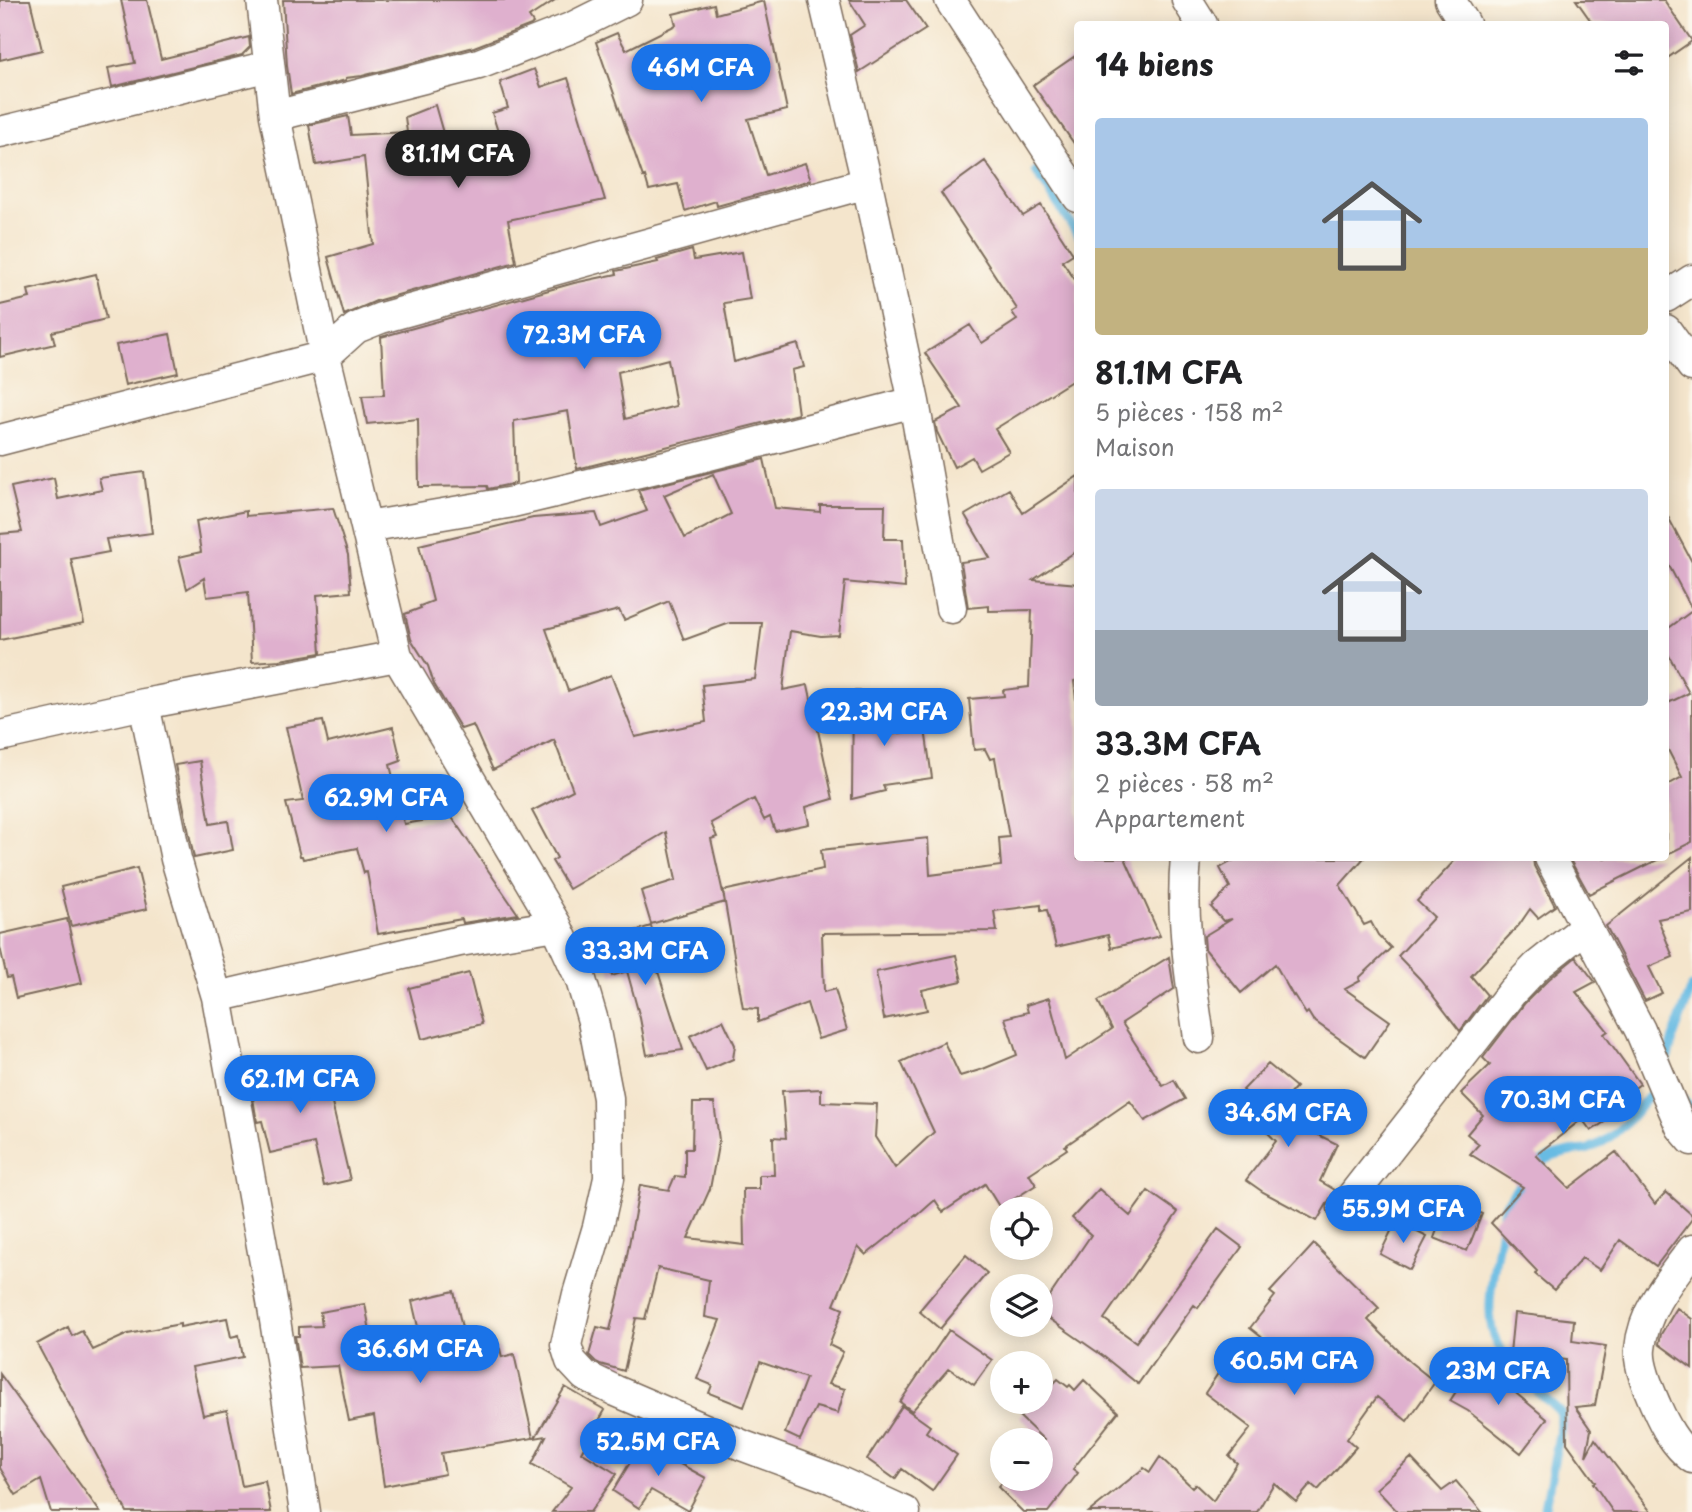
<!DOCTYPE html>
<html lang="fr">
<head>
<meta charset="utf-8">
<style>
  body { margin:0; font-family:"Playpen Sans",sans-serif; background:#f2f2f2; color:#202124; height:100vh; display:flex; flex-direction:column; font-size:26px; white-space:nowrap }
  * { box-sizing:border-box; margin:0 }
  p { font-size:23px; color:#757577 }
  .icon { flex:none; width:38px; height:38px; fill:none; stroke:currentColor; stroke-width:2; stroke-linecap:round; stroke-linejoin:round }
  .map { position:relative; flex:1; overflow:hidden }
  .drawer { position:absolute; left:1074px; top:21px; width:595px; height:840px; display:flex; flex-direction:column; background:#fff; border-radius:7px; box-shadow:0 4px 18px #0003 }
  .drawer>* { flex:none }
  .tools { position:absolute; left:990px; top:1197px; display:grid; gap:14px }
  .tools a { display:grid; place-items:center; width:63px; height:63px; border-radius:50%; background:#fff; box-shadow:0 4px 18px #0003; font-size:35px }
  .price { position:absolute; translate:-50% -60px; padding:0 16px; border-radius:24px; background:#1a73e8; color:#fff; font-size:23px; line-height:46px; filter:drop-shadow(0 2px 4px #0008) }
  .price::after { content:''; position:absolute; left:50%; top:42px; width:21px; height:16px; margin-left:-10px; background:inherit; clip-path:polygon(0 0,100% 0,50% 100%) }
  .price.current { background:#222; color:#fff }
  ul { padding:0; list-style:none }
  li { display:grid; align-content:center; gap:14px; height:371px; padding:0 21px }
  li span { display:grid; place-items:center; height:217px; border-radius:7px; color:#555 }
  li>.icon { margin-inline-start:auto }
  span .icon { width:126px; height:126px; fill:#fffc; stroke-width:1 }
  li b { font-size:30px }
  h2 { display:flex; justify-content:space-between; align-items:center; height:84px; padding:0 21px; font-size:30px }
  .map>svg:first-child { display:block }
  .lines { fill:none; stroke-linecap:round; stroke-linejoin:round }
  .stream { stroke:#68bbe3; stroke-width:9 }
  .building { fill:#dfb0ce; fill-rule:evenodd }
  .minor-casing { stroke:#7c6b5b; stroke-width:33 }
  .minor { stroke:#fff; stroke-width:30 }
</style>
</head>
<body>
<div class="map">
<svg width="1692" height="1512" viewBox="0 0 1692 1512">
  <rect width="100%" height="100%" fill="#fbf7ec"/>
  <filter id="ink" filterUnits="userSpaceOnUse"><feTurbulence type="fractalNoise" baseFrequency=".0143" numOctaves="2"/><feDisplacementMap in="SourceGraphic" scale="14" xChannelSelector="R" yChannelSelector="G"/><feConvolveMatrix kernelMatrix="1 2 1 2 8 2 1 2 1" color-interpolation-filters="sRGB"/></filter>
  <filter id="wash" filterUnits="userSpaceOnUse"><feTurbulence type="fractalNoise" baseFrequency=".00686" numOctaves="4" result="noise"/><feDisplacementMap in="SourceGraphic" scale="28" xChannelSelector="R" yChannelSelector="G"/><feGaussianBlur stdDeviation="1.57" result="paint"/><feColorMatrix in="noise" values="0 0 0 0 0 0 0 0 0 0 0 0 0 0 0 0 0 1.4 0 .05"/><feComposite in="paint" operator="in"/></filter>
  <g filter="url(#wash)">
    <rect width="100%" height="100%" fill="#f4e5cc"/>
    <g class="lines">
      <path class="stream" d="M1036 171 1078 235
        M1665 1068 1673 1038 1692 987
        M1680 1097 1692 1109
        M1535 1167C1545 1158 1562 1153 1575 1151 1581 1150 1586 1151 1591 1148 1620 1136 1639 1107 1658 1084
        M1525 1177 1505 1205 1502 1218C1499 1254 1479 1313 1498 1345 1508 1361 1523 1378 1537 1391 1545 1399 1554 1405 1561 1413V1425L1544 1512"/>
    </g>
    <g id="blocks">
      <path class="building" d="M0 0H30L42 50 0 60Z
        M121 0H147L161 59 249 37 250 47 242 55 112 87 108 68 135 63Z
        M283 0H555L529 17 533 23 531 25 474 47 362 76 346 78V80L291 94 287 66Z
        M849 0H906L926 29 859 72 850 35 865 25Z
        M1576 0H1664L1692 41 1666 59V24H1593Z
        M764 1 787 110 748 119 766 175 805 163 811 180 717 206 716 201 685 211 678 184 649 190 645 176 643 177 596 42 617 33 626 50 676 25 673 14 714 4 716 14Z
        M1078 54V149L1033 85Z
        M534 69 541 87 568 78 605 200 508 220 516 262 376 301 344 315 328 257 373 244 364 157 316 165 309 125 348 116 351 135 407 132 405 117 435 105 447 147 499 135 492 113 508 108 500 82Z
        M985 161 1023 216 1041 205 1073 254 1062 261 1078 284V377L995 429 1009 452 979 469 972 457 954 467 937 432 935 422 962 408 925 353 970 325 982 343 1017 320 1012 312 1017 309 941 193Z
        M692 250 694 260 742 252 750 299 724 303 734 362 798 344 804 367 792 370 798 414 577 469 568 411 514 421 516 483 488 489 487 486 419 487 418 419 367 424 362 396 384 395 381 337 574 283 617 274 616 271 658 262 657 260ZM668 359 676 406 625 419 618 372Z
        M96 274 106 319 52 332 55 344 0 357V305L30 298 28 290Z
        M170 334 178 373 125 385 116 345Z
        M764 459 775 508 820 512V505H885L884 539H903L905 588 845 582 839 635 821 636 790 631 783 690 808 685 833 799 806 807 809 824 775 831 770 817 764 820 754 799 711 823 717 837 711 839 725 902 651 924 641 891 676 880 666 832 569 889 552 861 557 858 532 811 573 790 554 740 493 770 473 725 461 729 434 684 428 666 411 639 405 614 421 608 420 606 433 601 419 545 533 518 596 513 601 527 647 511 638 490ZM713 474 731 514 685 538 664 495ZM669 601 684 640 730 623H762L755 679 702 685 706 722 635 737 611 675 568 691 546 629 619 610 624 620Z
        M144 472 152 533 106 539 109 552 71 559 84 623 0 640V534L22 532 11 487 54 478 58 499 102 490 99 478Z
        M1078 476V550L1033 580 1078 584V680L1074 681 1078 717V858H1125L1160 936 1111 948 1108 935 1056 947 1047 910 1041 911V905L994 911 997 931 822 933 824 992 835 989 847 1030 818 1039 807 1003 758 1022V1009L743 1008 723 891 823 869 821 850 928 838 930 875 1001 866 999 838 1009 837 995 758 990 759 985 749 974 750 969 699 1004 696 1003 690 1029 687 1032 610 989 611V606L968 608 961 562 990 558 965 515 1009 489 1023 513Z
        M333 508 348 555 351 592 317 595 321 653 280 660 252 662 248 592 207 597 204 578 187 589 179 557 201 552 196 521 246 511V516Z
        M1666 513 1692 562V609L1666 560Z
        M1692 611V842L1666 855V786L1682 777 1666 746V704L1689 693 1666 650V630Z
        M853 691 887 692 886 735 925 729 932 778 883 785 885 791 852 799Z
        M323 721 328 743 393 727 401 761 390 765 404 824 451 816 518 914 463 923 462 919 378 934 367 872 364 873 357 848 303 859 302 856H300L286 803 303 801 286 727Z
        M200 761 210 824 228 821 233 850 194 858 175 765Z
        M1692 857V912L1658 919 1673 957 1649 967 1662 993 1645 1001 1606 926Z
        M1238 858H1364L1340 885 1364 925 1371 922 1378 935 1391 948 1359 978 1360 981 1345 989 1390 1021 1365 1057 1313 1020 1308 1012 1306 1014 1294 995 1293 996 1275 964 1241 993 1205 949 1204 936 1232 919 1223 921 1211 907 1230 887 1220 868Z
        M1457 858H1533L1534 866 1555 906 1538 918 1530 909 1519 925 1471 976 1487 995 1460 1031 1420 979 1398 956 1434 917 1417 901Z
        M1569 858H1661L1589 894Z
        M137 868 147 909 71 926 61 887Z
        M67 919 82 983 16 998 11 977 7 978 0 947V934Z
        M651 926 660 957 654 959 683 1050 647 1055 640 1018 627 971 612 976 602 941Z
        M956 955 962 981 922 990 927 1010 884 1019 876 972Z
        M1169 957 1174 989 1122 1023 1163 1086 1174 1080 1185 1099 1145 1121 1130 1101 1065 1146 1067 1149 1029 1174 1036 1185 1000 1208 985 1184 943 1212 935 1200 917 1216 916 1215 866 1255 858 1247 834 1305 843 1309 829 1345 843 1352 828 1384 845 1389 838 1413 816 1407 800 1440 785 1433 806 1378 760 1362 744 1407 709 1393 712 1385 697 1379 720 1320 705 1317 709 1280 658 1268 645 1319 636 1318 624 1371 600 1364 596 1362 589 1355 597 1327 610 1330 623 1277 640 1185 669 1190 675 1176 685 1177V1149H692L693 1103H714L719 1140 710 1189 688 1238 744 1245 743 1189H759V1175H774L773 1137 786 1138 782 1091 821 1089V1102L877 1104 875 1137 895 1168 934 1132 901 1062 944 1042 960 1076 983 1069 1017 1055 1005 1018 1028 1012 1026 1005 1049 998 1065 1060 1112 1029 1098 1001Z
        M1576 957 1595 982 1576 992 1608 1031 1604 1034 1640 1084 1607 1108 1612 1117 1591 1131 1582 1119 1536 1155 1569 1188 1616 1152 1655 1204 1666 1192 1692 1215V1219L1656 1266 1620 1240 1600 1270 1582 1258 1554 1290 1535 1274 1537 1271 1491 1223 1523 1187 1470 1154 1479 1144 1467 1134 1483 1115 1461 1093 1490 1065 1483 1058 1525 1003 1549 979Z
        M469 973 482 1024 422 1039 409 988Z
        M723 1020 735 1045 733 1059 706 1071 690 1036Z
        M319 1057 328 1096 330 1095 350 1180 324 1186 314 1143 270 1153 262 1121 257 1122 249 1075Z
        M1268 1064 1296 1087 1273 1113 1337 1144 1320 1181 1335 1190 1317 1221 1263 1192 1246 1180 1276 1141 1231 1096 1233 1093 1259 1106 1243 1090Z
        M1099 1189 1130 1216 1148 1191 1178 1212 1104 1319 1136 1342 1218 1229 1242 1247 1198 1308 1194 1305 1138 1384 1103 1356 1041 1313V1309L1091 1235 1072 1218Z
        M1449 1199 1482 1214 1467 1251 1434 1238Z
        M1396 1221 1427 1237 1410 1270 1380 1254Z
        M1314 1244 1379 1308 1368 1320 1410 1362 1435 1382 1407 1421 1377 1397 1347 1439 1356 1447 1318 1490 1311 1484 1296 1502 1274 1483 1257 1512H1089L1144 1468 1150 1472 1160 1457 1192 1487 1195 1484 1213 1501 1237 1463 1229 1456 1251 1428 1205 1393 1225 1363 1250 1381 1274 1347 1250 1328 1275 1296 1270 1292Z
        M966 1255 987 1273 940 1329 919 1311Z
        M454 1291 464 1337 475 1335 500 1349 502 1357 514 1354 533 1438 441 1453 445 1474 384 1486 374 1416 349 1421 338 1366 300 1368 295 1336H299V1327L322 1326 320 1312 365 1304 371 1336 418 1327 412 1301Z
        M1677 1308 1692 1319V1368L1659 1344 1661 1334Z
        M1514 1313 1574 1320 1572 1341 1606 1346 1595 1405 1575 1407 1591 1430 1586 1456 1595 1439 1651 1512H1613L1593 1483 1595 1482 1567 1443 1566 1360 1510 1353Z
        M227 1318 231 1337 239 1335 243 1357 192 1367 203 1415 227 1410 242 1486 265 1481 271 1512H127L37 1344 68 1327 72 1336 82 1331 93 1350 128 1334 180 1324V1327Z
        M949 1330 992 1360 974 1385 949 1368 912 1411 900 1402Z
        M1476 1360 1547 1419 1521 1453 1468 1411 1450 1401Z
        M0 1374 100 1512H51L41 1480 16 1495 0 1468Z
        M1058 1379 1068 1387 1070 1385 1075 1390 1084 1380 1118 1412 1073 1469 1078 1473 1048 1512H1023L998 1487 1006 1479H1041V1443L1044 1440 1020 1417 1035 1402H1041V1396Z
        M565 1387 605 1410 581 1452 617 1474 590 1512H552L571 1487 532 1464 546 1436 535 1438Z
        M902 1406 930 1426 926 1432 957 1455 932 1491 902 1469 895 1479 867 1459Z
        M644 1439 672 1457 671 1459 706 1478 688 1511 651 1490 639 1508 613 1491Z
        M1411 1458 1442 1491 1456 1481 1482 1512H1398L1376 1489Z"/>
    </g>
  </g>
  <g filter="url(#ink)">
    <use href="#blocks" fill-opacity="0" stroke="#7c6b5b" stroke-width="2"/>
    <g class="lines">
      <defs>
        <path id="minor" d="M262 0 275 116 325 356 397 656 556 925 581 980 593 1021 608 1098 609 1178 598 1227 578 1294 566 1345 571 1361 585 1376 616 1391 744 1446 833 1479 905 1512
          M824 0 867 183 914 402 951 608
          M950 0 1078 197
          M1187 0 1202 24
          M1450 0 1465 24
          M275 116 479 64 573 27 627 0
          M0 132 269 66
          M1666 297 1692 280
          M1666 330 1692 366
          M0 440 325 356 356 328 381 318 867 183
          M367 527 513 502 682 462 914 402
          M144 704 176 859 217 997 272 1301 305 1512
          M0 736 144 704 397 656
          M1186 858C1180 918 1191 979 1199 1038
          M1550 858 1640 1030 1681 1127 1692 1140
          M217 997 460 941 556 925
          M1343 1208 1512 992 1537 966 1586 927
          M1692 1250C1670 1279 1643 1311 1640 1349 1638 1366 1649 1390 1656 1406 1665 1426 1674 1444 1692 1458"/>
      </defs>
      <use href="#minor" class="minor-casing"/>
      <use href="#minor" class="minor"/>
    </g>
  </g>
</svg>
<div class="tools">
<a><svg class="icon" aria-label="locate" viewBox="0 0 24 24"><circle cx="12" cy="12" r="6"/><path d="M12 2v4M12 18v4M2 12h4M18 12h4"/></svg></a>
<a><svg class="icon" aria-label="layers" viewBox="0 0 24 24"><path d="M12 4l9 5-9 5-9-5zM3 14l9 5 9-5"/></svg></a>
<a>+</a>
<a>−</a>
</div>
<b class="price" style="left:701px;top:104px">46M CFA</b>
<b class="price current" style="left:458px;top:190px">81.1M CFA</b>
<b class="price" style="left:584px;top:371px">72.3M CFA</b>
<b class="price" style="left:884px;top:748px">22.3M CFA</b>
<b class="price" style="left:386px;top:834px">62.9M CFA</b>
<b class="price" style="left:645px;top:987px">33.3M CFA</b>
<b class="price" style="left:300px;top:1115px">62.1M CFA</b>
<b class="price" style="left:1563px;top:1136px">70.3M CFA</b>
<b class="price" style="left:1288px;top:1149px">34.6M CFA</b>
<b class="price" style="left:1403px;top:1245px">55.9M CFA</b>
<b class="price" style="left:420px;top:1385px">36.6M CFA</b>
<b class="price" style="left:1294px;top:1397px">60.5M CFA</b>
<b class="price" style="left:1498px;top:1407px">23M CFA</b>
<b class="price" style="left:658px;top:1478px">52.5M CFA</b>
<section class="drawer">
<h2>14 biens<svg class="icon" aria-label="filters" viewBox="0 0 24 24"><path d="M4 7h16M4 17h16"/><circle cx="9" cy="7" r="2"/><circle cx="15" cy="17" r="2"/></svg></h2>
<ul>
<li><span style="background:linear-gradient(#a9c7e8 60%,#c2b280 0)"><svg class="icon" aria-label="home" viewBox="0 0 24 24"><path d="M3 11l9-7 9 7M6 9v11h12V9"/></svg></span><div><b>81.1M CFA</b><p>5 pièces · 158 m²</p><p>Maison</p></div></li>
<li><span style="background:linear-gradient(#c9d6e8 65%,#9aa5b1 0)"><svg class="icon" aria-label="home" viewBox="0 0 24 24"><path d="M3 11l9-7 9 7M6 9v11h12V9"/></svg></span><div><b>33.3M CFA</b><p>2 pièces · 58 m²</p><p>Appartement</p></div></li>
</ul>
</section>
</div>
</body>
</html>
